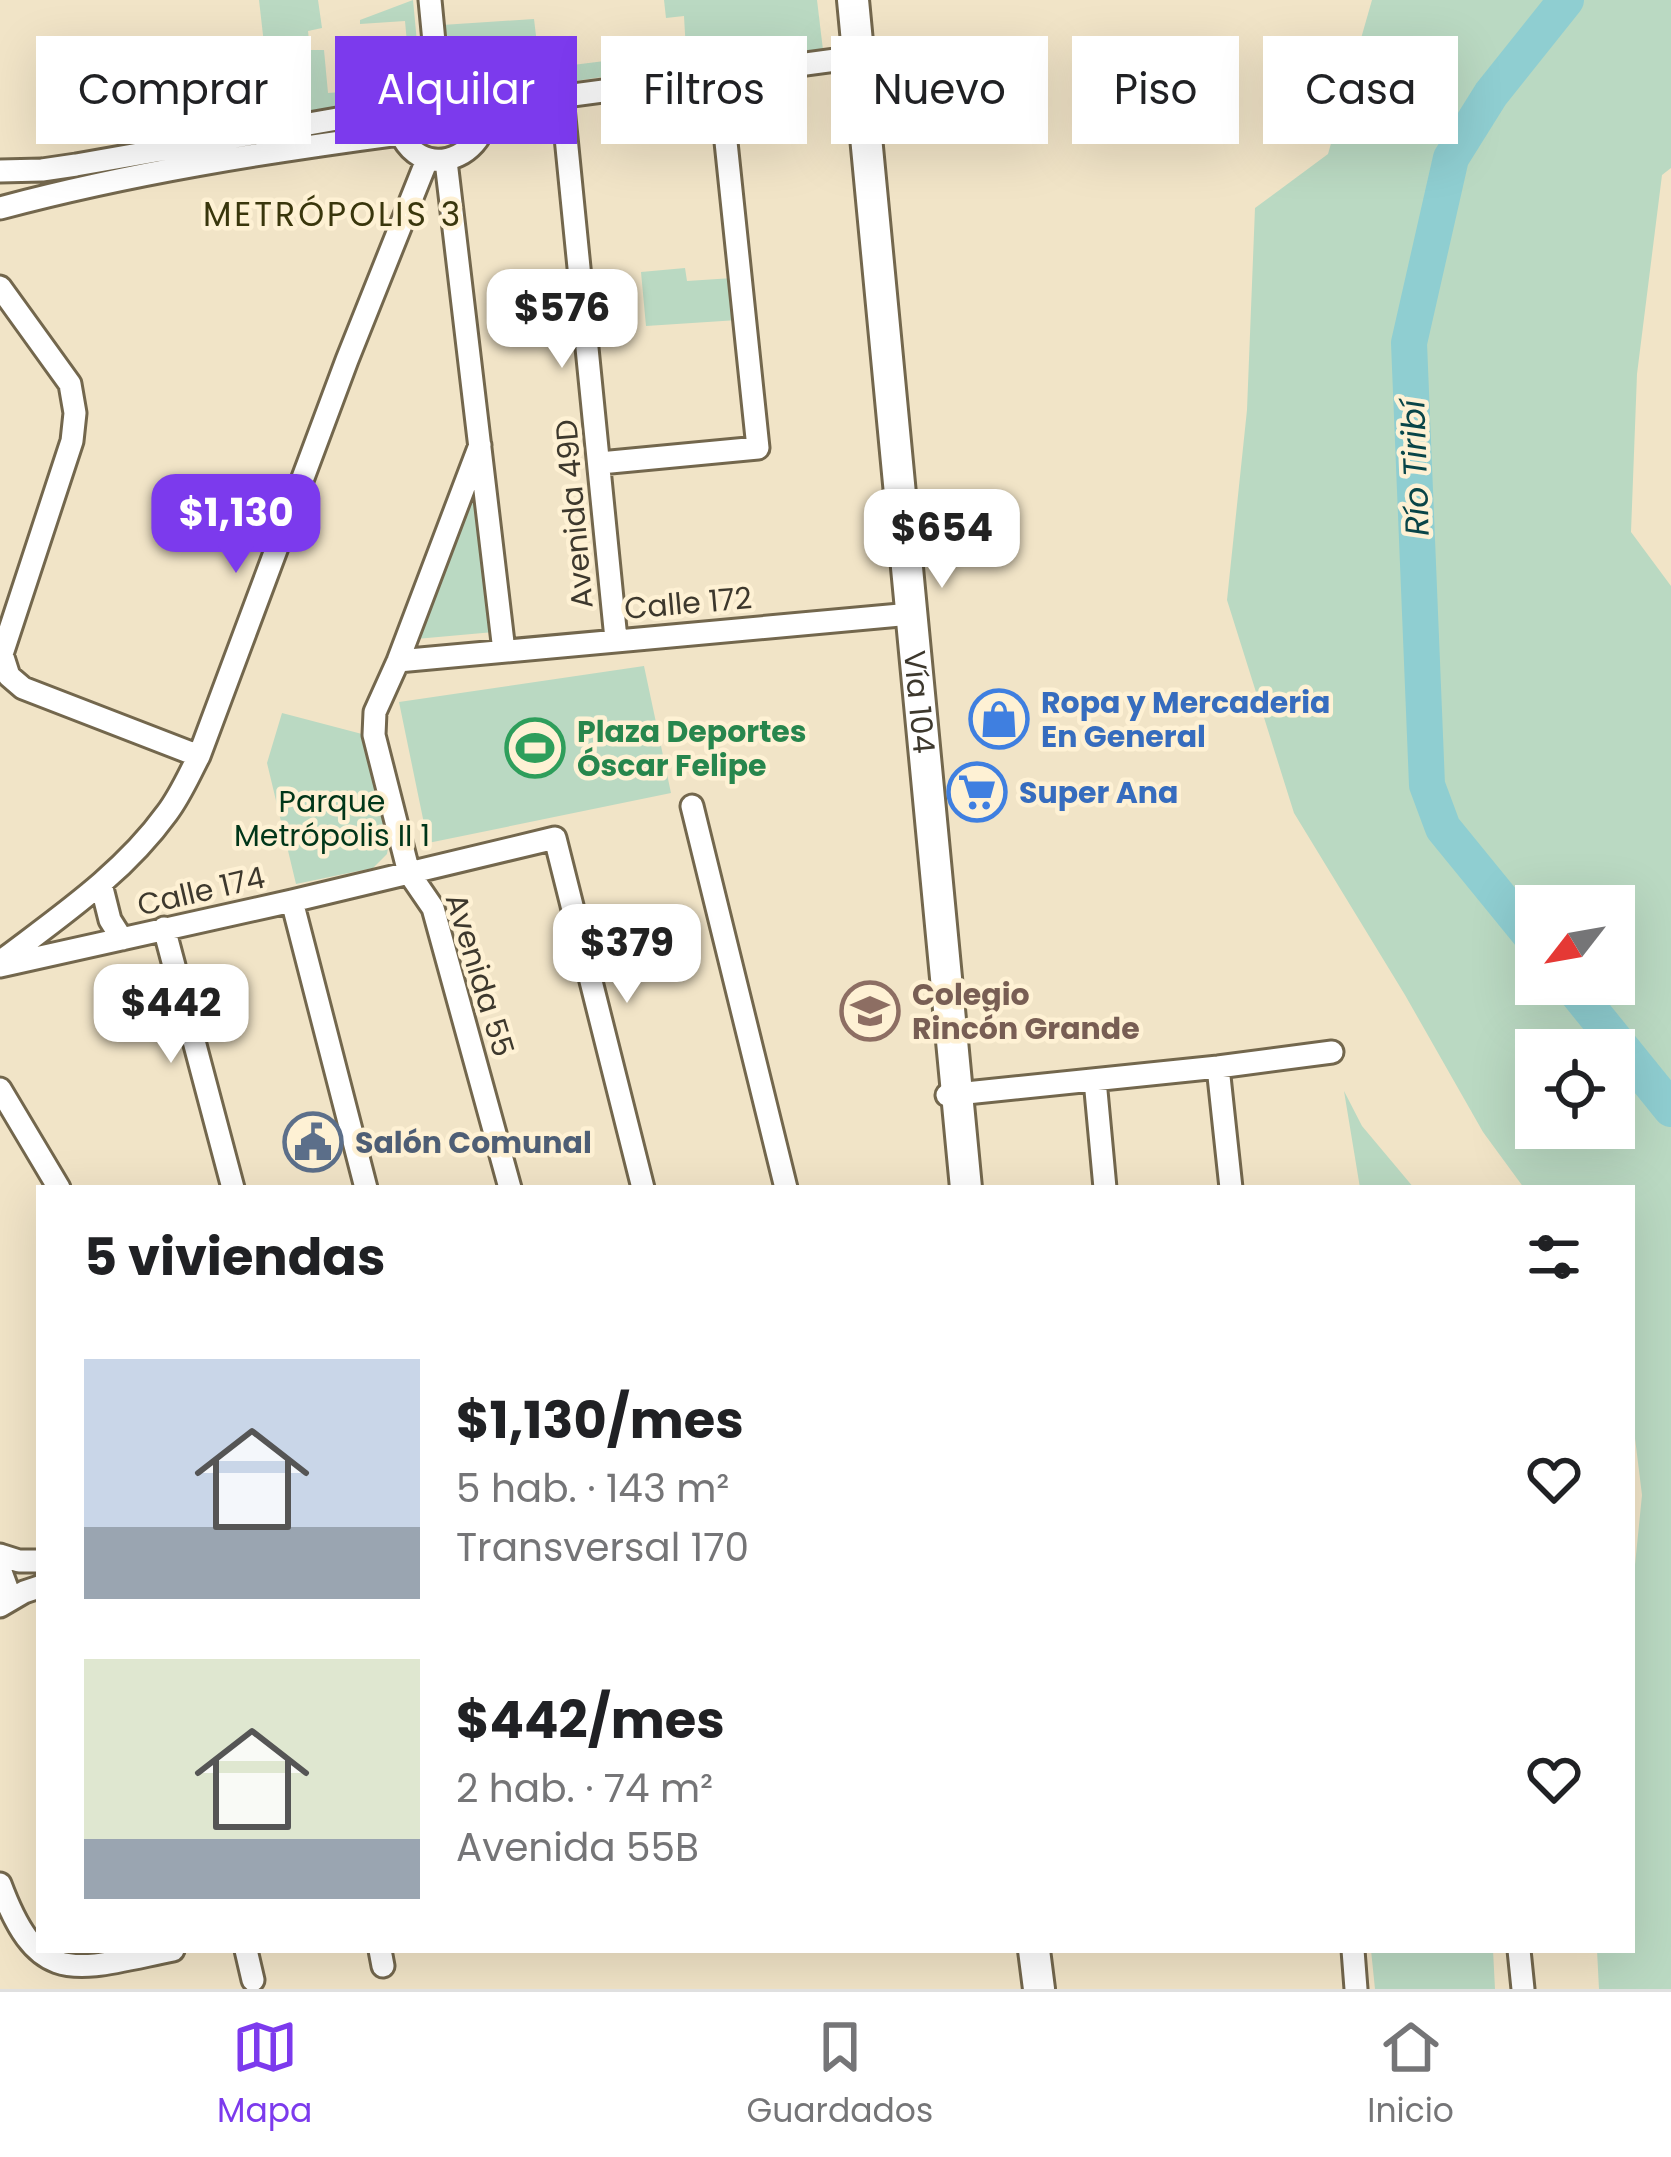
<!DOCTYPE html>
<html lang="es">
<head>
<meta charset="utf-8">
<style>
  body { margin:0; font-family:Poppins,sans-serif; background:#f6f6f6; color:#202124; height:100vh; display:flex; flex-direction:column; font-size:45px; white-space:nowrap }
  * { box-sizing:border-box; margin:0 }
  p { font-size:39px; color:#757577 }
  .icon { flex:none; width:66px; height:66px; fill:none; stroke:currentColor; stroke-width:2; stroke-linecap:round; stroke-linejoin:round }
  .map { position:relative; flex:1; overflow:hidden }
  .panel { position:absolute; left:36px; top:1185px; width:1599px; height:768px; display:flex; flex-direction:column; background:#fff; border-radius:0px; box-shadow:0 12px 48px #0002 }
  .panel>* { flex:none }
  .top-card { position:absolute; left:36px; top:36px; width:1599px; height:108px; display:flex; gap:24px }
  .needle { width:78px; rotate:239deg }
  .controls { position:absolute; left:1515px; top:885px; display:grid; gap:24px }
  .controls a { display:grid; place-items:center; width:120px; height:120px; border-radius:0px; background:#fff; box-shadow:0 12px 48px #0002; font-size:60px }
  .price { position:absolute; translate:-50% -102px; padding:0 27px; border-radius:24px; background:#fff; color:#222; font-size:39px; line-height:78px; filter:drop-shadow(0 3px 6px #0008) }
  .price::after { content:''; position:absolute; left:50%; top:72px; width:36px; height:27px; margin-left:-18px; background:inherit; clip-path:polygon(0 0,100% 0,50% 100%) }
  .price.active { background:#7c3aed; color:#fff }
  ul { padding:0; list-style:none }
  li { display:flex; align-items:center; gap:36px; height:300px; padding:0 48px }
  li span { display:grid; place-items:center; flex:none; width:336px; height:240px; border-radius:0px; color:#555 }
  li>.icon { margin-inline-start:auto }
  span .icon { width:144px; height:144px; fill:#fffc; stroke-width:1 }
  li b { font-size:51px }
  h2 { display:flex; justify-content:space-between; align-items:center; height:144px; padding:0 48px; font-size:51px }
  .chip { padding:0 42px; border-radius:0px; background:#fff; box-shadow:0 12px 48px #0002; font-size:42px; line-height:108px }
  .chip.active { background:#7c3aed; color:#fff }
  .menu { display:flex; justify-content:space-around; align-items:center; height:168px; border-top:3px solid #e0e0e0; background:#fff; font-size:33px; color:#757577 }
  .menu a { display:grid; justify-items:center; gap:6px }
  .menu .active { color:#7c3aed }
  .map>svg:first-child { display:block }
  .green { fill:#bad9c2; fill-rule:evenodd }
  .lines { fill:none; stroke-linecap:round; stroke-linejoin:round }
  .river { stroke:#8fced1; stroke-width:36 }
  .minor-casing { stroke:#73674d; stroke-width:27 }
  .secondary-casing { stroke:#73674d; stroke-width:36 }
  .minor { stroke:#fff; stroke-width:21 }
  .secondary { stroke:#fff; stroke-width:30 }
  .labels { text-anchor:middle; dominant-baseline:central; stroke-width:9; stroke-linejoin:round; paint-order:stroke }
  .street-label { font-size:30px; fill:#3d382d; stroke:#fef1d4 }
  .shop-label { font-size:30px; font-weight:bold; fill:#366cbe; stroke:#fef1d4; text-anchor:start }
  .leisure-label { font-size:30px; font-weight:bold; fill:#27864d; stroke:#fef1d4; text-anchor:start }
  .park-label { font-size:30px; fill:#003619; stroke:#fef1d4 }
  .education-label { font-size:30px; font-weight:bold; fill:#785e54; stroke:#fef1d4; text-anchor:start }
  .service-label { font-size:30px; font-weight:bold; fill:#4e5e75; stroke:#fef1d4; text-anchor:start }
  .neighbourhood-label { font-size:33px; letter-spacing:3px; fill:#39360c; stroke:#fef1d4 }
  .water-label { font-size:33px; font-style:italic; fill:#094548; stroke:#fef1d4 }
</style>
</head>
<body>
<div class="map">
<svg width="1671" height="1989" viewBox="0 0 1671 1989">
  <rect width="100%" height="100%" fill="#f1e4c7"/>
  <path class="green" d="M259 0H318L322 28 308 31 310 50H324L328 93 367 90 363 46 407 43 405 21 360 24V20L413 0 418 53C390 64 386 77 388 105L273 123Z
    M664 0H817L823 50 719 60 513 90 481 76 453 47 442 25 534 19 540 69 686 51 684 16 666 18Z
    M1372 0H1671V168L1662 175 1637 374 1631 532 1671 586V1989H1599L1597 1950H1632V1595L1642 1495 1632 1414V1188H1524L1483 1132 1405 995 1294 813 1227 600 1247 410 1255 208 1328 154ZM1536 906H1614V984H1536ZM1536 1050H1614V1128H1536Z
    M412 113a30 30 0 1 1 60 0a30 30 0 1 1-60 0Z
    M685 268 687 281 733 278 738 320 646 326 641 272Z
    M478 471 494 632 416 639Z
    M644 666 671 793 428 843 399 702Z
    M282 713 362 734 389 843 387 854 373 868 296 884 267 763Z
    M1344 1091 1362 1126 1414 1188H1360Z
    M1371 1950H1493L1495 1989H1375Z"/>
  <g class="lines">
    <path class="river" d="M1536 942 1443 828 1427 785 1409 343 1451 158 1491 94 1566 0
      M1570 984 1671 1109"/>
    <defs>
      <path id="minor" d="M430 0 437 73
        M437 73C451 74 461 77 471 87 524 139 409 210 394 109L413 82Z
        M562 97 616 639
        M483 107 858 57
        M446 161 504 651
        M0 171 42 170 76 165 394 109
        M0 208C131 173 264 152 399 134
        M0 287 70 384 75 413 72 441 2 654 9 676 23 688 199 756
        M480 445 398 661 375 712 374 735 409 873 433 908 510 1188
        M600 463 758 448 719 75
        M398 661 911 614
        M692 806 786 1188
        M101 884 110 920 122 939
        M292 901 366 1188
        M164 928 233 1188
        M0 962C59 917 123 874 167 813 180 796 189 775 199 756L347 360 427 160
        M0 966 292 901 555 838 643 1188
        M1218 1067 1231 1188
        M1095 1080 1105 1188
        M0 1089 59 1188
        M947 1095 1218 1067 1332 1052
        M0 1555V1569L11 1599
        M0 1555 19 1561H39
        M0 1606 24 1592 39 1587
        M0 1884C39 1989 74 1970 173 1950
        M246 1950 253 1980
        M380 1950 383 1966
        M1353 1950 1356 1989
        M1519 1950 1523 1989"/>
      <g id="secondary">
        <path id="s1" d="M853 0 966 1188"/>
        <path d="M1034 1950 1039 1989"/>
      </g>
    </defs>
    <use href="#minor" class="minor-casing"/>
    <use href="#secondary" class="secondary-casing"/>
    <use href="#minor" class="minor"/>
    <use href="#secondary" class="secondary"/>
  </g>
  <defs>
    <symbol id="shop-ring" viewBox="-11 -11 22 22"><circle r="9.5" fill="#fef1d4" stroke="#3f7fe0" stroke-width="1.5"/><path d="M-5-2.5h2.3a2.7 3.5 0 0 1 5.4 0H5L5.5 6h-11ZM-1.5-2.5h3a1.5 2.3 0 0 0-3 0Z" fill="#3f7fe0"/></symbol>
    <symbol id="stadium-ring" viewBox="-11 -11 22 22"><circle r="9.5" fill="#fef1d4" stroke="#2e9e5b" stroke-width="1.5"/><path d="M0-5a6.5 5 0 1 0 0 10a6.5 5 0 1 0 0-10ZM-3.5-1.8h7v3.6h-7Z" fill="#2e9e5b"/></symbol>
    <symbol id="supermarket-ring" viewBox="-11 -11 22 22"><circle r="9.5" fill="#fef1d4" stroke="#3f7fe0" stroke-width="1.5"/><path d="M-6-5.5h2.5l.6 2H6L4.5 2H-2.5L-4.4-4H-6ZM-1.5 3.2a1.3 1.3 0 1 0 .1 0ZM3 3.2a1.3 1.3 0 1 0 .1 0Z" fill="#3f7fe0"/></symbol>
    <symbol id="school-ring" viewBox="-11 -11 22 22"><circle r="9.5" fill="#fef1d4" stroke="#8d6e63" stroke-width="1.5"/><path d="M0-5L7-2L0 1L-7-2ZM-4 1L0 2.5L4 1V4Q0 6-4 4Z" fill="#8d6e63"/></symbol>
    <symbol id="civic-ring" viewBox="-11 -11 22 22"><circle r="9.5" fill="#fef1d4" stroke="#5c6f8a" stroke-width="1.5"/><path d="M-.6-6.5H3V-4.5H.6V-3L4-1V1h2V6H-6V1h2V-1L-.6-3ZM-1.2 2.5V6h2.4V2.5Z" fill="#5c6f8a"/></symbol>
  </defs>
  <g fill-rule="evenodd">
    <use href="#shop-ring" x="966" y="686" width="66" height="66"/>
    <use href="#stadium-ring" x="502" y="715" width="66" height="66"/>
    <use href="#supermarket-ring" x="944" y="759" width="66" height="66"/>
    <use href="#school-ring" x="837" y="978" width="66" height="66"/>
    <use href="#civic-ring" x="280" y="1109" width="66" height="66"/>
  </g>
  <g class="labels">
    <g class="street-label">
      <text transform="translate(574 514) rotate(-95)">Avenida 49D</text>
      <text transform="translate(688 603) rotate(-5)">Calle 172</text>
      <text stroke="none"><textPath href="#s1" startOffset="705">Vía 104</textPath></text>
      <text transform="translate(201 891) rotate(-13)">Calle 174</text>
      <text transform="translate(480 975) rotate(73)">Avenida 55</text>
    </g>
    <g class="shop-label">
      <text x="1041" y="702">Ropa y Mercaderia<tspan x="1041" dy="34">En General</tspan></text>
      <text x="1019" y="792">Super Ana</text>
    </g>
    <g class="leisure-label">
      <text x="577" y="731">Plaza Deportes<tspan x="577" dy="34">Óscar Felipe</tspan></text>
    </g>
    <g class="park-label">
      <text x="332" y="801">Parque<tspan x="332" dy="34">Metrópolis II 1</tspan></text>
    </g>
    <g class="education-label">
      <text x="912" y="994">Colegio<tspan x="912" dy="34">Rincón Grande</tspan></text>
    </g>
    <g class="service-label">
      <text x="355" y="1142">Salón Comunal</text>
    </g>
    <g class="neighbourhood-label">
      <text x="333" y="214">METRÓPOLIS 3</text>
    </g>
    <g class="water-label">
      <text transform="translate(1415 468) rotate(-92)">Río Tiribí</text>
    </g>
  </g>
</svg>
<div class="controls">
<a><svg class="needle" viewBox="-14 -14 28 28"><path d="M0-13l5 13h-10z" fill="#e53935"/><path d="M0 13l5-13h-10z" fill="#757577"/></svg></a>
<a><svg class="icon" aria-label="locate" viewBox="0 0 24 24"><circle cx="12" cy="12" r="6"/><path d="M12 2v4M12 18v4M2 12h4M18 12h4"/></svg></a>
</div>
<b class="price" style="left:562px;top:371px">$576</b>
<b class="price active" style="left:236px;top:576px">$1,130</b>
<b class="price" style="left:942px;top:591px">$654</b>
<b class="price" style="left:627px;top:1006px">$379</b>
<b class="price" style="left:171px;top:1066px">$442</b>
<div class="top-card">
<a class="chip">Comprar</a>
<a class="chip active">Alquilar</a>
<a class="chip">Filtros</a>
<a class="chip">Nuevo</a>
<a class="chip">Piso</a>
<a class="chip">Casa</a>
</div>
<section class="panel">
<h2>5 viviendas<svg class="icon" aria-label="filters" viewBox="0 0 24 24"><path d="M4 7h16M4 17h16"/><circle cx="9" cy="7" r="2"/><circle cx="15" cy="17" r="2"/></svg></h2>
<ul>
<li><span style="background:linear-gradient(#c9d6e8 70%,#9aa5b1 0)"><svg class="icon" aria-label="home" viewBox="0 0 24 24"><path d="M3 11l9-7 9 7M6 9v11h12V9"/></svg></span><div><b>$1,130/mes</b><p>5 hab. · 143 m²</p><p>Transversal 170</p></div><svg class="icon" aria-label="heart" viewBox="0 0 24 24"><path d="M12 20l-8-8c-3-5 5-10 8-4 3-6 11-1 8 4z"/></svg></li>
<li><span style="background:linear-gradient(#dfe7d0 75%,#9aa5b1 0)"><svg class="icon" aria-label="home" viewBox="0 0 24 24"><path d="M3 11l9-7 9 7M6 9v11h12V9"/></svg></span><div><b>$442/mes</b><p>2 hab. · 74 m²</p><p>Avenida 55B</p></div><svg class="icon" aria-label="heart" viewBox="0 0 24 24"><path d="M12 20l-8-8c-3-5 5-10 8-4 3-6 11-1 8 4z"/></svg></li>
</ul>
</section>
</div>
<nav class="menu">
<a class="active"><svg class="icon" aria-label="map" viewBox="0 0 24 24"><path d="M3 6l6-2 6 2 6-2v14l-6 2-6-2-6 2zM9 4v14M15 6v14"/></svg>Mapa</a>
<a><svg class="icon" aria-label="saved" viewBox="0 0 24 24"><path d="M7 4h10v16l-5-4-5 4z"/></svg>Guardados</a>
<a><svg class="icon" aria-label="home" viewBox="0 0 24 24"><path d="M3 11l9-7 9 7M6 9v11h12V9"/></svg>Inicio</a>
</nav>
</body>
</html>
